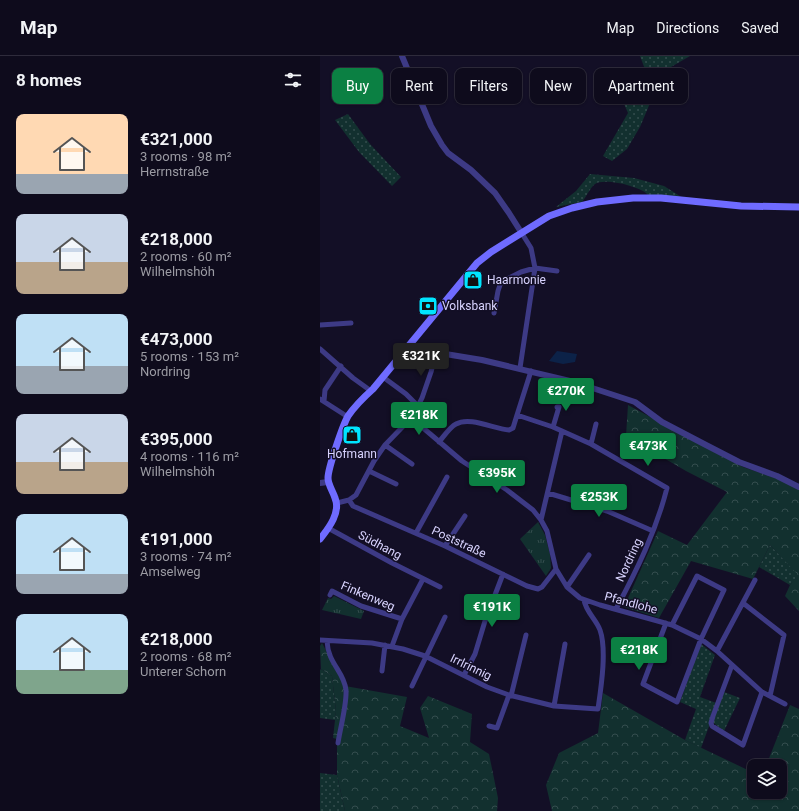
<!DOCTYPE html>
<html lang="en">
<head>
<meta charset="utf-8">
<style>
  body { margin:0; font-family:Roboto,sans-serif; background:#171425; color:#f1f3f6; height:100vh; display:flex; flex-direction:column; font-size:15px; white-space:nowrap }
  * { box-sizing:border-box; margin:0 }
  p { font-size:13px; color:#9b9ba3 }
  .icon { flex:none; width:22px; height:22px; fill:none; stroke:currentColor; stroke-width:2; stroke-linecap:round; stroke-linejoin:round }
  .map { position:relative; flex:1; overflow:hidden }
  .sheet { display:flex; flex-direction:column; background:#0e0b1c; width:320px }
  .sheet>* { flex:none }
  .banner { position:absolute; left:12px; top:12px; width:380px; height:36px; display:flex; gap:8px }
  .controls { position:absolute; left:427px; top:703px; display:grid; gap:8px }
  .controls a { display:grid; place-items:center; width:40px; height:40px; border-radius:8px; background:#0e0b1c; box-shadow:0 1px 3px #0004,0 0 0 1px #2e2b3b; font-size:20px }
  .price { position:absolute; translate:-50% -34px; padding:0 9px; border-radius:4px; background:#0b8043; color:#fff; font-size:13px; line-height:26px; filter:drop-shadow(0 1px 2px #0008) }
  .price::after { content:''; position:absolute; left:50%; top:24px; width:12px; height:9px; margin-left:-6px; background:inherit; clip-path:polygon(0 0,100% 0,50% 100%) }
  .price.on { background:#222; color:#fff }
  ul { padding:0; list-style:none }
  li { display:flex; align-items:center; gap:12px; height:100px; padding:0 16px }
  li span { display:grid; place-items:center; flex:none; width:112px; height:80px; border-radius:8px; color:#555 }
  li>.icon { margin-inline-start:auto }
  span .icon { width:48px; height:48px; fill:#fffc; stroke-width:1 }
  li b { font-size:17px }
  h2 { display:flex; justify-content:space-between; align-items:center; height:48px; padding:0 16px; font-size:17px }
  .pill { padding:0 14px; border-radius:8px; background:#0e0b1c; box-shadow:0 1px 3px #0004,0 0 0 1px #2e2b3b; font-size:14px; line-height:36px }
  .pill.on { background:#0b8043; color:#fff }
  header { display:flex; align-items:center; gap:24px; box-sizing:border-box; height:56px; padding:0 20px; background:#0e0b1c; border-bottom:1px solid #2e2b3b }
  header strong { font-size:19px }
  nav { display:flex; gap:22px; margin-inline-start:auto; font-size:14px }
  main { display:flex; flex:1; min-height:0 }
  .map>svg:first-child { display:block }
  .grass { fill:url(#grass-dots) }
  .forest { fill:url(#forest-crowns) }
  .park { fill:url(#park-tufts) }
  .water { fill:#0c2248 }
  .lines { fill:none; stroke-linecap:round; stroke-linejoin:round }
  .minor { stroke:#3d3a85; stroke-width:5 }
  .tertiary { stroke:#3d3a85; stroke-width:6 }
  .secondary { stroke:#6f6bff; stroke-width:7 }
  .labels { text-anchor:middle; dominant-baseline:central; stroke-width:3; stroke-linejoin:round; paint-order:stroke }
  .poi-label { font-size:12px; fill:#d9d4ff; stroke:#130f26; text-anchor:start }
  .street-label { font-size:12px; fill:#d9d4ff; stroke:#130f26 }
</style>
</head>
<body>
<header>
<strong>Map</strong>
<nav><a>Map</a><a>Directions</a><a>Saved</a></nav>
</header>
<main>
<section class="sheet">
<h2>8 homes<svg class="icon" aria-label="filters" viewBox="0 0 24 24"><path d="M4 7h16M4 17h16"/><circle cx="9" cy="7" r="2"/><circle cx="15" cy="17" r="2"/></svg></h2>
<ul>
<li><span style="background:linear-gradient(#ffd9b3 75%,#9aa5b1 0)"><svg class="icon" aria-label="home" viewBox="0 0 24 24"><path d="M3 11l9-7 9 7M6 9v11h12V9"/></svg></span><div><b>€321,000</b><p>3 rooms · 98 m²</p><p>Herrnstraße</p></div></li>
<li><span style="background:linear-gradient(#c9d6e8 60%,#b9a48a 0)"><svg class="icon" aria-label="home" viewBox="0 0 24 24"><path d="M3 11l9-7 9 7M6 9v11h12V9"/></svg></span><div><b>€218,000</b><p>2 rooms · 60 m²</p><p>Wilhelmshöh</p></div></li>
<li><span style="background:linear-gradient(#bfe0f5 65%,#9aa5b1 0)"><svg class="icon" aria-label="home" viewBox="0 0 24 24"><path d="M3 11l9-7 9 7M6 9v11h12V9"/></svg></span><div><b>€473,000</b><p>5 rooms · 153 m²</p><p>Nordring</p></div></li>
<li><span style="background:linear-gradient(#c9d6e8 60%,#b9a48a 0)"><svg class="icon" aria-label="home" viewBox="0 0 24 24"><path d="M3 11l9-7 9 7M6 9v11h12V9"/></svg></span><div><b>€395,000</b><p>4 rooms · 116 m²</p><p>Wilhelmshöh</p></div></li>
<li><span style="background:linear-gradient(#bfe0f5 75%,#9aa5b1 0)"><svg class="icon" aria-label="home" viewBox="0 0 24 24"><path d="M3 11l9-7 9 7M6 9v11h12V9"/></svg></span><div><b>€191,000</b><p>3 rooms · 74 m²</p><p>Amselweg</p></div></li>
<li><span style="background:linear-gradient(#bfe0f5 70%,#7fa58c 0)"><svg class="icon" aria-label="home" viewBox="0 0 24 24"><path d="M3 11l9-7 9 7M6 9v11h12V9"/></svg></span><div><b>€218,000</b><p>2 rooms · 68 m²</p><p>Unterer Schorn</p></div></li>
</ul>
</section>
<div class="map">
<svg width="479" height="755" viewBox="0 0 479 755">
  <defs>
    <pattern id="grass-dots" width="8" height="8" patternUnits="userSpaceOnUse"><rect width="8" height="8" fill="#12302f"/><path d="M2 2h.1M6 6h.1" fill="none" stroke="#344d4e" stroke-width="1.8" stroke-linecap="round"/></pattern>
    <pattern id="forest-crowns" width="20" height="18" patternUnits="userSpaceOnUse"><rect width="20" height="18" fill="#12302f"/><path d="M2 6a3 3 0 1 1 6 0M12 15a3 3 0 1 1 6 0" fill="none" stroke="#344d4e"/></pattern>
    <pattern id="park-tufts" width="24" height="20" patternUnits="userSpaceOnUse"><rect width="24" height="20" fill="#12302f"/><path d="M3 7l-1-3M5 7V3M7 7l1-3M15 17l-1-3M17 17v-4M19 17l1-3" fill="none" stroke="#344d4e"/></pattern>
  </defs>
  <rect width="100%" height="100%" fill="#130f26"/>
  <path class="grass" d="M320 0H370L351 11 338 28 320 71 307 93 292 105 283 100 308 57 301 41 323 38 329 24Z
    M28 58 50 88 81 121 72 130 39 96 15 64Z
    M270 118 314 122 344 130 363 142 328 139C323 131 284 121 275 128 270 132 266 141 262 146L236 151 256 135Z
    M450 489 479 519 470 529 439 511Z
    M381 588 395 599 380 641 399 648 404 636 420 642 404 675 391 665 381 692 365 684 376 653 360 646Z
    M1 613 12 620 16 655 15 664 0 662V614Z
    M0 717 17 719 25 755H0Z"/>
  <path class="forest" d="M308 349 423 411 479 430V555L465 540 470 529 478 519 450 489 433 523 371 505 339 562 304 551 338 475 367 489 407 436 366 415 306 380Z
    M2 587 25 630 87 641 80 670 109 682 100 652 108 640 152 658 150 686 169 698 178 742 177 755H25L17 719V683L13 682 16 655 12 620 1 613 0 590Z
    M283 637 365 684 434 717V736H460V710H446L470 649 479 653V755H232L226 729 239 697 278 677Z"/>
  <path class="park" d="M218 466 225 479 230 498 231 512 226 520 200 483Z
    M14 540 44 555 41 563 2 554 8 542 11 543Z"/>
  <path class="water" d="M237 295 257 298 255 306 243 308 229 305Z"/>
  <g class="lines">
    <path class="minor" d="M174 257 178 235 181 226 201 216 215 212 237 215
      M0 269 31 267
      M0 293 33 322 51 335
      M200 312 215 212 211 192 201 176
      M211 315 197 359 233 371 271 388 347 432C336 475 317 514 296 553
      M63 321 86 338 98 350
      M0 343 28 361
      M4 345 5 334 21 310
      M93 360 102 371 142 405 187 434 213 454 221 464 227 475 236 513 247 531 260 542 280 549 352 569 381 583 397 595 442 636 465 648
      M233 371 239 351H237
      M119 386C124 380 130 371 136 368 150 360 174 373 189 374L193 372 197 359
      M271 388 276 368
      M65 389 92 408
      M49 415 76 428
      M228 437 287 455 333 475
      M29 444 33 450 125 490 207 530 218 533 222 531 236 513
      M17 447 29 444 36 439 54 405 65 389 93 360 102 342 111 316 116 297
      M221 464 242 375
      M8 472 72 507 120 531
      M96 477 127 421
      M125 490 145 460
      M247 531 269 499
      M10 539 12 535 41 550 82 563
      M423 547 464 579 450 640
      M346 567 323 628 357 646 381 583 404 534 377 520 352 569
      M0 584 52 587 83 593 105 600 167 631 189 639 234 650 278 653C281 632 287 594 280 574 276 563 266 556 264 544
      M7 585C8 608 24 615 26 634 27 648 20 673 18 687
      M72 590 82 563 103 523
      M397 595 435 524
      M412 609 393 660 391 667 392 670 423 689 442 636
      M62 615 65 589
      M144 619 155 598 165 565 183 518
      M92 630 125 561
      M191 640 206 579
      M234 650 245 588
      M169 670 177 672 189 639"/>
    <path class="tertiary" d="M82 0 111 70 122 89 128 97 151 114 175 137 189 157 201 176
      M90 288 101 294 162 304 254 326 315 346 342 366 386 389 419 406 457 420 479 431
      M0 427 8 426"/>
    <path class="secondary" d="M0 483C9 472 21 456 15 442 13 435 8 429 8 422 8 412 23 369 28 360 35 350 44 341 53 333L157 207 171 196 229 160 252 152 277 146 313 142H341L421 150 479 151"/>
  </g>
  <defs>
    <symbol id="shop-square" viewBox="-11 -11 22 22"><rect x="-9" y="-9" width="18" height="18" rx="4" fill="#00e5ff" stroke="#130f26"/><path d="M-5-2.5h2.3a2.7 3.5 0 0 1 5.4 0H5L5.5 6h-11ZM-1.5-2.5h3a1.5 2.3 0 0 0-3 0Z" fill="#111"/></symbol>
    <symbol id="bank-square" viewBox="-11 -11 22 22"><rect x="-9" y="-9" width="18" height="18" rx="4" fill="#00e5ff" stroke="#130f26"/><path d="M-6-4H6V4H-6ZM0-2.3a2.3 2.3 0 1 0 0 4.6a2.3 2.3 0 1 0 0-4.6Z" fill="#111"/></symbol>
  </defs>
  <g fill-rule="evenodd">
    <use href="#shop-square" x="142" y="213" width="22" height="22"/>
    <use href="#bank-square" x="97" y="239" width="22" height="22"/>
    <use href="#shop-square" x="21" y="368" width="22" height="22"/>
  </g>
  <g class="labels">
    <g class="poi-label">
      <text x="167" y="224">Haarmonie</text>
      <text x="122" y="250">Volksbank</text>
      <text x="32" y="398" text-anchor="middle">Hofmann</text>
    </g>
    <g class="street-label">
      <text transform="translate(139 486) rotate(25)">Poststraße</text>
      <text transform="translate(60 489) rotate(28)">Südhang</text>
      <text transform="translate(309 504) rotate(-65)">Nordring</text>
      <text transform="translate(48 540) rotate(23)">Finkenweg</text>
      <text transform="translate(311 547) rotate(15)">Pfandlohe</text>
      <text transform="translate(151 611) rotate(26)">Irrlrinnig</text>
    </g>
  </g>
</svg>
<div class="controls">
<a><svg class="icon" aria-label="layers" viewBox="0 0 24 24"><path d="M12 4l9 5-9 5-9-5zM3 14l9 5 9-5"/></svg></a>
</div>
<b class="price on" style="left:101px;top:321px">€321K</b>
<b class="price" style="left:246px;top:356px">€270K</b>
<b class="price" style="left:99px;top:380px">€218K</b>
<b class="price" style="left:328px;top:411px">€473K</b>
<b class="price" style="left:177px;top:438px">€395K</b>
<b class="price" style="left:279px;top:462px">€253K</b>
<b class="price" style="left:172px;top:572px">€191K</b>
<b class="price" style="left:319px;top:615px">€218K</b>
<div class="banner">
<a class="pill on">Buy</a>
<a class="pill">Rent</a>
<a class="pill">Filters</a>
<a class="pill">New</a>
<a class="pill">Apartment</a>
</div>
</div>
</main>
</body>
</html>
